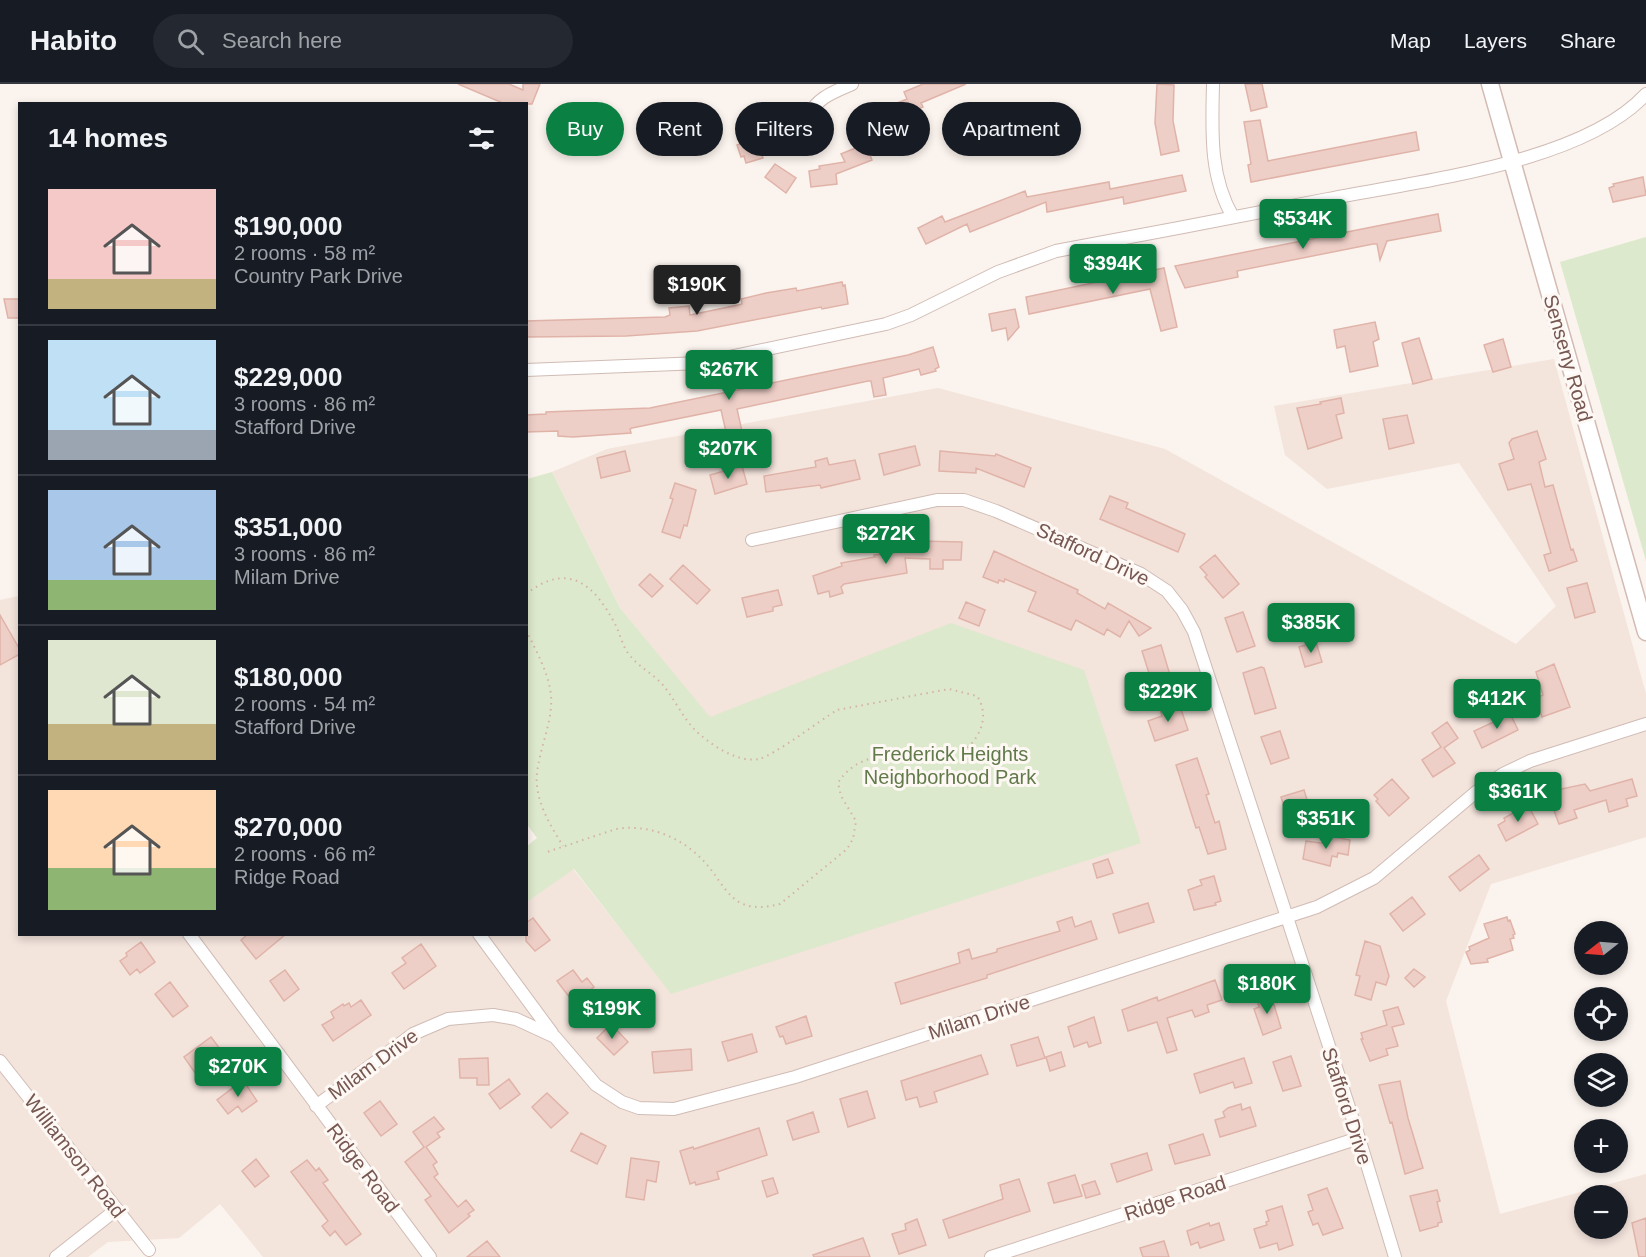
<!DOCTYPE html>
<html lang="en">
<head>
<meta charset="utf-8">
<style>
  body { margin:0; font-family:Arial,sans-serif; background:#242831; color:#f1f3f6; height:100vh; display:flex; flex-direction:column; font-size:22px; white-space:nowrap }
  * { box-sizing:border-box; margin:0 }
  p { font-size:20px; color:#9ea1a6 }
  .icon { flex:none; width:33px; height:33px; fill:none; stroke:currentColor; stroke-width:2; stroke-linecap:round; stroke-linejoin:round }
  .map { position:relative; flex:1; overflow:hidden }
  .drawer { position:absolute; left:18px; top:18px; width:510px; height:834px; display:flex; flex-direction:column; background:#171b24; border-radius:0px; box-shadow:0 3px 9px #0003 }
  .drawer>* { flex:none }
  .top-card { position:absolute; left:546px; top:18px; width:570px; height:54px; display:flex; gap:12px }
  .needle { width:39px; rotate:253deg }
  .controls { position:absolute; left:1574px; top:837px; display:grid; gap:12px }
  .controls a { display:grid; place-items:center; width:54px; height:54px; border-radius:50%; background:#171b24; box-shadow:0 3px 9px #0003; font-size:30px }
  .price { position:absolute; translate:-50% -51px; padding:0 14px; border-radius:6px; background:#0b8043; color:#fff; font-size:20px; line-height:39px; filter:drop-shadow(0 2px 3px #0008) }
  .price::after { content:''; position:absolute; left:50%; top:36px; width:18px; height:14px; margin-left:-9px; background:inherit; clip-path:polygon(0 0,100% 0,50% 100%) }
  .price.active { background:#222; color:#fff }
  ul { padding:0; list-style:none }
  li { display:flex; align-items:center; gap:18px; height:150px; padding:0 30px }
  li+li { border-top:2px solid #363941 }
  li span { display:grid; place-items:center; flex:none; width:168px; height:120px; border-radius:0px; color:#555 }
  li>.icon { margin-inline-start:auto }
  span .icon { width:72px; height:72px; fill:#fffc; stroke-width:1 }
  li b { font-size:26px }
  h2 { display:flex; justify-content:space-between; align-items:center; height:72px; padding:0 30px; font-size:26px }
  .tag { padding:0 21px; border-radius:27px; background:#171b24; box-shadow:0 3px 9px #0003; font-size:21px; line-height:54px }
  .tag.active { background:#0b8043; color:#fff }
  header { display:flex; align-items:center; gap:36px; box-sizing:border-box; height:84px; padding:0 30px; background:#171b24; border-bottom:2px solid #363941 }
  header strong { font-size:28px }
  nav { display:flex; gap:33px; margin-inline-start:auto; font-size:21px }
  .search { width:420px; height:54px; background:#242831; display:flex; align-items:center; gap:15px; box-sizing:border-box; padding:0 21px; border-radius:33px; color:#9ea1a6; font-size:22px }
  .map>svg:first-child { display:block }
  .residential { fill:#f3e4dc; fill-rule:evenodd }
  .green { fill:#dde9cc }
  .building { fill:#eecfc7; stroke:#e0b3a9; stroke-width:1.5 }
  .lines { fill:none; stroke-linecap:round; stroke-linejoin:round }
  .street-casing { stroke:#d0bcb5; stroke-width:14 }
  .secondary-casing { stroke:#d3bbb3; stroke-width:19 }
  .path { stroke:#d4b2aa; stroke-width:2; stroke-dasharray:1.5 4.5; stroke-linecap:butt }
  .street { stroke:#fff; stroke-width:12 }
  .secondary { stroke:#fff; stroke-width:16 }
  .labels { text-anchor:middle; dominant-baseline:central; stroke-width:6; stroke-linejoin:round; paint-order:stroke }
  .street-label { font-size:20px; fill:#765751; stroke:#fef8f4 }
  .park-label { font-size:20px; fill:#617a4a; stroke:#fef8f4 }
</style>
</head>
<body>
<header>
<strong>Habito</strong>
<div class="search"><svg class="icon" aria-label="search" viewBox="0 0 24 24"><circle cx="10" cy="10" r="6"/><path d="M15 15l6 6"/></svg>Search here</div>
<nav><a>Map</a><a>Layers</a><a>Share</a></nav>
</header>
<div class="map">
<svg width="1646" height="1173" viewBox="0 0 1646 1173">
  <rect width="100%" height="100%" fill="#fbf3ed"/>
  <path class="residential" d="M1554 275 1646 610V753L1491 800 1446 917 1500 1130 1646 1090V1173H263L220 1120 179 1154 108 1158 88 1173H0V516L19 512 20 850H526L527 818 573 785 671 909 1141 758 951 540 710 634 620 524 552 388 607 365 938 304 1165 365 1516 560 1556 522 1459 379 1327 405 1285 371 1274 322ZM1584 1112H1617V1144H1584Z"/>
  <path class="green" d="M1646 153V477L1560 178Z
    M552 388 620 524 710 633 951 539 1084 586 1141 759 671 910 574 785 527 818V762L537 754 526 739 527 395Z"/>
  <path class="building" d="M458 0H509L523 6V0H540L532 20H505Z
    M923 0H966L921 19 923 23 900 33 904 42 898 45 903 57 870 71 872 76 836 90 837 100 811 103 809 87 820 85 819 82 845 78 841 70 880 54 870 30 907 15 904 8Z
    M1157 0 1174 1 1173 37 1179 67 1161 71 1155 39Z
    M1245 0H1262L1267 23 1251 27Z
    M1260 36 1268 77 1416 48 1419 66 1251 98 1248 81 1251 80 1244 38Z
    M755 49 763 74 746 79 744 72 741 73 737 61 740 60 738 53Z
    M775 80 796 94 786 109 765 93Z
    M1182 91 1186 107 1124 120 1123 113 1047 128 1046 118 970 148 967 140 926 160 918 144 942 132 945 138 1025 107 1027 113 1109 98 1110 105Z
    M1643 93 1646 111 1613 118 1609 104 1614 102 1613 100Z
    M1438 130 1441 147 1387 157 1380 176 1377 160H1373L1237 187 1238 193 1185 204 1175 182Z
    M1164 184 1177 243 1161 247 1150 205 1029 230 1026 213Z
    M842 198 843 202 845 201 848 220 822 225 821 223 697 247 626 252 526 253V237L665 233 670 231 669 224 689 222 690 231 738 221 742 220 741 215 766 209 796 204 797 207Z
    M4 215H20V234H8Z
    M1015 225 1019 243 1008 256 1006 244 992 247 989 230Z
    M1375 238 1379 255 1373 258 1378 282 1350 288 1345 262 1337 264 1334 246Z
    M1419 254 1432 295 1413 300 1402 259Z
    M1503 255 1511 283 1493 288 1484 261Z
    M933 263 939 283 935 285 936 287 921 291 919 285 883 294 886 311 874 313 871 297H868L737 325 745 361 730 365 721 326 632 344 630 345 631 349 573 353 558 352V347L526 348V331L546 330V328L650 324 908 271Z
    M1341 314 1344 329 1336 331 1342 354 1308 365 1297 324 1321 320 1320 318Z
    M1407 331 1414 359 1389 365 1383 335Z
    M1537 347 1546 375 1539 378 1545 403 1553 401 1571 466 1573 465 1577 477 1549 487 1544 471 1551 469 1531 400 1508 406 1499 380 1514 375 1509 359 1512 355Z
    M915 362 920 381 884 391 879 370Z
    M625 367 630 387 601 394 597 374Z
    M940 367 995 372 996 370 1031 384 1024 403 976 384V389L939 387Z
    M827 374 829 381 855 376 860 395 821 404 820 401 766 408 764 392 816 383 815 377Z
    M742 382 747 400 715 410 710 391Z
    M675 399 696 406 687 442 684 441 680 454 662 448 673 415 670 414Z
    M1110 412 1128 419 1126 424 1185 450 1178 468 1100 435Z
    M917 457 962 458 961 476H943V485H930V475L905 474 907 489 844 500 841 503 843 509 830 513 829 507 818 510 813 492 842 482 841 479 875 473 874 471 917 465Z
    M994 467 1078 506 1077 509 1105 525 1108 519 1151 544 1139 552 1129 537 1120 553 1107 545 1104 551 1076 536 1071 546 1028 527 1036 508 1005 495 1004 498 999 496 998 499 983 493Z
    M1215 471 1239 500 1223 514 1205 493 1207 491 1200 483Z
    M683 481 710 506 697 520 670 495Z
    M650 490 663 502 652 513 639 501Z
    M1587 499 1595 528 1575 534 1567 504Z
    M778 506 782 521 773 523V527L747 533 742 514Z
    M966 518 985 526 979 542 959 534Z
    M1243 528 1255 562 1237 568 1225 534Z
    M0 531 20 566V570L0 581Z
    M1316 558 1322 578 1305 583 1299 563Z
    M1161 561 1170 591 1165 593 1167 600 1154 605 1142 567Z
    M1554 580 1570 623 1542 633 1535 614 1543 611 1536 588Z
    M1261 583 1264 584 1276 624 1255 630 1243 589Z
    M1179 619 1188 646 1155 657 1148 637 1162 632 1160 625Z
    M1508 625 1518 646 1482 664 1474 647 1500 635 1498 630Z
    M1447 638 1458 654 1444 664 1455 679 1433 693 1422 676 1441 663 1432 649Z
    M1280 647 1289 674 1271 680 1261 653Z
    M1197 674 1209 710 1206 711 1215 739 1219 737 1226 765 1208 770 1199 743 1196 744 1176 681Z
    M1392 695 1409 714 1389 732 1376 717 1378 715 1374 711Z
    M1632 695 1637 712 1626 715 1628 722 1609 728 1606 716 1574 726 1577 734 1559 740 1547 708 1585 700 1590 707Z
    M1304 706 1312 732 1289 739 1281 713Z
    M1528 721 1538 740 1506 757 1498 741 1505 737 1504 734Z
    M1329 752 1350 756 1348 771 1338 769 1337 773 1332 772 1330 782 1303 775 1306 757 1328 760Z
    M1479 771 1489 785 1460 807 1449 793Z
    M1108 775 1113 789 1097 794 1093 780Z
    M1214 792 1221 817 1215 819 1216 821 1194 826 1188 806 1202 801 1200 796Z
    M1412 813 1425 830 1403 847 1390 830Z
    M1148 819 1154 838 1119 849 1113 830Z
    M1072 833 1075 843 1091 837 1097 855 987 891V894L901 920 895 899 960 879 958 869 969 865 972 875 997 868V865L1060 847 1057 838Z
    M1507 833 1508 837 1510 836 1515 850 1513 851 1514 854 1510 855 1513 866 1487 875 1488 878 1471 880 1466 868 1470 866 1469 863 1489 854 1484 840Z
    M533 834 550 856 535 867 526 857V839Z
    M248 850H286L256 875 241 856Z
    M1365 857 1380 862 1389 892 1386 901 1376 898 1371 916 1355 911 1360 892 1356 891Z
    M141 858 155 878 140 889 137 885 130 891 120 877 127 872 126 869Z
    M421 860 436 882 404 905 392 889 406 879 402 874Z
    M1414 885 1425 893 1414 903 1405 894Z
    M285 886 299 905 284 917 270 897Z
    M573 886 582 898 587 894 594 903 573 918 557 897Z
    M1215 896 1222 916 1207 921 1209 928 1195 933 1192 926 1167 934 1177 966 1167 969 1157 938 1128 947 1122 926 1157 913 1158 917Z
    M170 898 188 922 173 933 155 910Z
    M1271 911 1281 944 1263 951 1254 925 1259 923 1257 916Z
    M361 916 371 931 333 957 322 941 334 934 331 928 343 920 344 922 349 919 351 923Z
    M1398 923 1404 940 1392 943 1398 962 1386 965 1388 971 1370 977 1361 955H1363L1361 949 1387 941 1383 927Z
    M806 932 812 952 786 960 783 952 780 953 776 943Z
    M1094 933 1101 959 1089 963 1087 958 1074 963 1068 943Z
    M611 940 628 958 614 971 597 954Z
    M752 950 757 968 728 977 722 958Z
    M211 953 229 977 200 996 184 973Z
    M1038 953 1045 974 1017 982 1011 961Z
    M691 965 692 986 654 989 652 968Z
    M1061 968 1065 982 1050 987 1046 973Z
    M981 971 988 990 934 1008 937 1018 920 1023 917 1013 906 1016 901 997Z
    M1291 972 1301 1002 1283 1007 1273 978Z
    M488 974 489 1001H477V994H460L459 975Z
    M1244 974 1252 999 1235 1004 1233 998 1200 1009 1194 990Z
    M509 995 520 1010 500 1025 489 1010Z
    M243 996 257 1017 242 1028 238 1022 228 1030 217 1016Z
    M1400 997 1408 1034 1423 1084 1405 1090 1392 1038 1390 1039 1379 1001Z
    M867 1007 875 1034 848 1043 840 1015Z
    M547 1009 568 1029 551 1044 532 1023Z
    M380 1017 397 1040 381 1052 364 1029Z
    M1241 1020 1242 1026 1250 1023 1256 1042 1220 1053 1215 1036 1225 1033 1223 1028 1228 1024Z
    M813 1028 819 1048 793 1056 787 1037Z
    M434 1033 444 1045 437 1049 440 1053 426 1063 437 1078 433 1081 438 1090 434 1093 458 1123 466 1116 474 1126 468 1130 470 1132 449 1149 425 1116 431 1112 405 1078 424 1063 413 1048Z
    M759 1044 767 1071 717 1088 719 1095 696 1101 695 1098 690 1100 680 1067 693 1063 694 1065Z
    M581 1049 606 1062 597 1080 571 1067Z
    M1203 1050 1210 1071 1175 1080 1169 1061Z
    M1147 1069 1152 1086 1117 1098 1111 1080Z
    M631 1074 659 1078 656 1098 647 1096 644 1116 626 1113Z
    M256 1075 269 1092 255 1103 242 1087Z
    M307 1076 316 1087 319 1084 328 1096 323 1099 361 1150 346 1161 335 1147 330 1152 322 1142 328 1137 291 1088Z
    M1075 1091 1082 1112 1054 1119 1048 1099Z
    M773 1094 778 1109 767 1113 762 1097Z
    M1019 1095 1030 1127 949 1154 943 1136 1003 1115 1000 1101Z
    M1095 1097 1100 1110 1086 1114 1082 1101Z
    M1327 1104 1343 1144 1323 1151 1318 1139 1313 1141 1308 1128 1313 1126 1308 1111Z
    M1437 1106 1440 1117 1437 1118 1442 1138 1438 1139V1142L1420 1147 1410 1112Z
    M1282 1122 1293 1161 1279 1166 1277 1159 1260 1164 1254 1145 1267 1141 1266 1138 1269 1137 1266 1127Z
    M1646 1134V1173H1639L1632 1139Z
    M917 1135 926 1161 899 1170 892 1150 906 1146 905 1140Z
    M1209 1139 1210 1142 1219 1139 1224 1156 1200 1164 1198 1158 1191 1161 1187 1147Z
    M863 1154 870 1173H814L813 1171Z
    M487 1157 500 1173H467Z
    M1164 1157 1169 1173H1143L1140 1164Z"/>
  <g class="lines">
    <defs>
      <path id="street" d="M1213 0C1212 46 1209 92 1233 133
        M809 31C818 13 834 8 852 0
        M526 286 701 279 886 240 911 231 998 188 1056 167C1147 150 1237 133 1328 115 1418 97 1583 79 1646 10
        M752 456 937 416H964L996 427 1141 490 1167 507 1182 526 1194 548 1359 1054 1395 1173
        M189 850 430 1173
        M479 850 552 949
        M0 977 149 1166
        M316 1022 413 950 448 935 493 931 516 935 555 953 596 1001 622 1018 639 1024 674 1025 795 993 1317 823 1374 794 1476 708 1503 690 1530 677 1646 640
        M56 1173 117 1125
        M991 1173 1359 1054"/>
      <path id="secondary" d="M1490 0 1646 548"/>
    </defs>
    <use href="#street" class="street-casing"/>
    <use href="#secondary" class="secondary-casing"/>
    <path class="path" d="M526 510C568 477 594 500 615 540 620 549 622 561 628 569 637 582 652 589 662 600 674 614 682 632 694 645 709 660 737 679 759 675 773 672 821 636 837 626L949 605 977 612C989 630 982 651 966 665 928 674 863 657 838 699L841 712 856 737 853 755 847 765 780 820C768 823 755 825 743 820 729 814 721 799 712 787 690 757 653 739 616 745L547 768
      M526 546C536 567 548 587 551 611 553 638 540 662 537 689 534 715 550 741 563 762"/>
    <use href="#street" class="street"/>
    <use href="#secondary" class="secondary"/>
  </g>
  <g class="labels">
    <g class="street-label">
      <text transform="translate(1568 274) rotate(74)">Senseny Road</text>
      <text transform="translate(1093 470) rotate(25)">Stafford Drive</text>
      <text transform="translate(979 933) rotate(-18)">Milam Drive</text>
      <text transform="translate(373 980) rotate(-36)">Milam Drive</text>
      <text transform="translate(1347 1022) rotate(72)">Stafford Drive</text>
      <text transform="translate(75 1072) rotate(52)">Williamson Road</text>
      <text transform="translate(363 1084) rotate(53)">Ridge Road</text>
      <text transform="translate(1175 1114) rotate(-18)">Ridge Road</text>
    </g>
    <g class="park-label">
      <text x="950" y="670">Frederick Heights<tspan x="950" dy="23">Neighborhood Park</tspan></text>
    </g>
  </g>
</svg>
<div class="controls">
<a><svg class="needle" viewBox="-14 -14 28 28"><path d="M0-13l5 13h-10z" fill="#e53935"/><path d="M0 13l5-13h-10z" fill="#9ea1a6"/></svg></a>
<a><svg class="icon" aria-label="locate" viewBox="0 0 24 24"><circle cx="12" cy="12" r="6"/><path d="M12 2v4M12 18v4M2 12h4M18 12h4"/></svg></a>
<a><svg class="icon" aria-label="layers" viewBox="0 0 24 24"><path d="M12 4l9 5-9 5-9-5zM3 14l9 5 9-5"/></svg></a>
<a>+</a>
<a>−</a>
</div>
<b class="price" style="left:1303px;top:166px">$534K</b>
<b class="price" style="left:1113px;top:211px">$394K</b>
<b class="price active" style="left:697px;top:232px">$190K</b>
<b class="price" style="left:729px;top:317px">$267K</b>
<b class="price" style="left:728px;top:396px">$207K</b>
<b class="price" style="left:886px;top:481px">$272K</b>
<b class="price" style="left:1311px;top:570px">$385K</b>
<b class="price" style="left:1168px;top:639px">$229K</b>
<b class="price" style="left:1497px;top:646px">$412K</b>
<b class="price" style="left:1518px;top:739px">$361K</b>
<b class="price" style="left:1326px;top:766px">$351K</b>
<b class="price" style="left:1267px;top:931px">$180K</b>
<b class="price" style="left:612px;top:956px">$199K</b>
<b class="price" style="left:238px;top:1014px">$270K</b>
<div class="top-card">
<a class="tag active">Buy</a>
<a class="tag">Rent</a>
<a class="tag">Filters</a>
<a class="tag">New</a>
<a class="tag">Apartment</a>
</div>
<section class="drawer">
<h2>14 homes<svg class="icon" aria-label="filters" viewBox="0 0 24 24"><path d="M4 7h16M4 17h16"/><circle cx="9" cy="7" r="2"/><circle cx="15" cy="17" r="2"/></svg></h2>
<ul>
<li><span style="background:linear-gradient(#f6c9c9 75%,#c2b280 0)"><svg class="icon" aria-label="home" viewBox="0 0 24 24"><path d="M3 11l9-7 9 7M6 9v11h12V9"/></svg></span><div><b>$190,000</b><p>2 rooms · 58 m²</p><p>Country Park Drive</p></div></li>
<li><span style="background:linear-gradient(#bfe0f5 75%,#9aa5b1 0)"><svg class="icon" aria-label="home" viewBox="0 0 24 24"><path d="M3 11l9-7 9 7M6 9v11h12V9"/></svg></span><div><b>$229,000</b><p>3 rooms · 86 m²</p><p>Stafford Drive</p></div></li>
<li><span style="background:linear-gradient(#a9c7e8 75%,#8fb573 0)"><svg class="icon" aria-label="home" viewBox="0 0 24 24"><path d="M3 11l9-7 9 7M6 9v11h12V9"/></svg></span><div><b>$351,000</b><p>3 rooms · 86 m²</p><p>Milam Drive</p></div></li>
<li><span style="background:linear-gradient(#dfe7d0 70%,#c2b280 0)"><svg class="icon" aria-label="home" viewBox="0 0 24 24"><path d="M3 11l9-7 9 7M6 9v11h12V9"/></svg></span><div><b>$180,000</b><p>2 rooms · 54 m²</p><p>Stafford Drive</p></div></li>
<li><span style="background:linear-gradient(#ffd9b3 65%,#8fb573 0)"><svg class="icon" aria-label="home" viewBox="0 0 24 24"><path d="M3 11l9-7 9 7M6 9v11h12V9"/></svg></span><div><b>$270,000</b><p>2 rooms · 66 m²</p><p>Ridge Road</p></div></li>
</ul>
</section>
</div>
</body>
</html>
